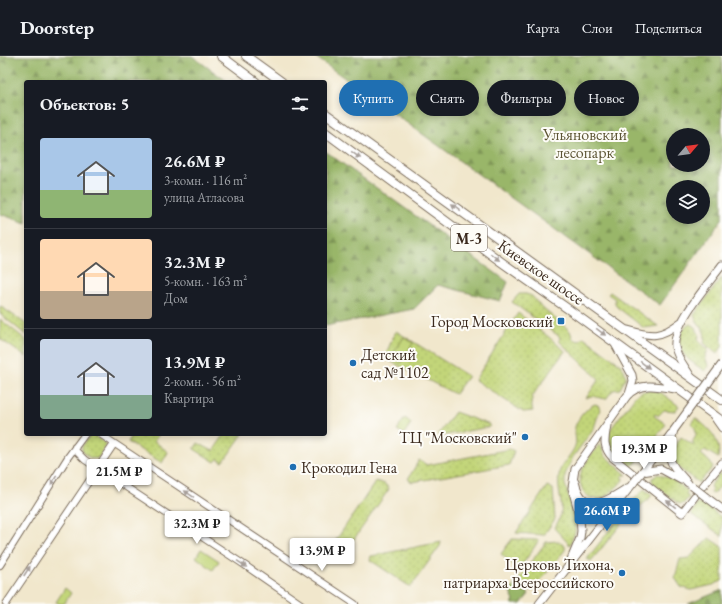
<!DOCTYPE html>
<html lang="ru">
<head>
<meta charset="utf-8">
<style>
  body { margin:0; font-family:"EB Garamond",serif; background:#20242c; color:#f1f3f6; height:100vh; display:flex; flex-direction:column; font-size:15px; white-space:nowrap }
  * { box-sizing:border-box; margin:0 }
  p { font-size:13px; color:#9ea1a6 }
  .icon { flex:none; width:22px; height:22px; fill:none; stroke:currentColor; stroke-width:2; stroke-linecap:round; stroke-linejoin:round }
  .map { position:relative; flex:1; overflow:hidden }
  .panel { position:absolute; left:24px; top:24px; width:303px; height:356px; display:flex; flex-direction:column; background:#171b24; border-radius:4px; box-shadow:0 2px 6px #0003 }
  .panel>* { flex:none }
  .guide { position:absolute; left:339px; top:24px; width:323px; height:36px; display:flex; gap:8px }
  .needle { width:26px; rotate:61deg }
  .fabs { position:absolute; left:666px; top:72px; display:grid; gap:8px }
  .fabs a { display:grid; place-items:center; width:44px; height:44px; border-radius:50%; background:#171b24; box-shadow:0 2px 6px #0003; font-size:20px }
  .price { position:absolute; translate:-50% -34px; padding:0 9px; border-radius:4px; background:#fff; color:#222; font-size:13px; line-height:26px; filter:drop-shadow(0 1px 2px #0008) }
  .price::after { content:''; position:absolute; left:50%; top:24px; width:12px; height:9px; margin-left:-6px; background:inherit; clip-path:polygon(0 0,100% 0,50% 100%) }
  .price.on { background:#1f6fb2; color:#fff }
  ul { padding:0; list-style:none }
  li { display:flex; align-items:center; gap:12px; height:100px; padding:0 16px }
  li+li { border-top:1px solid #363941 }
  li span { display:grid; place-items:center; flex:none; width:112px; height:80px; border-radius:4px; color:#555 }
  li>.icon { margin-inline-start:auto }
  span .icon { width:48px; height:48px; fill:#fffc; stroke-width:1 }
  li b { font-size:17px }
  h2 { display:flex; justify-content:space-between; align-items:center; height:48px; padding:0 16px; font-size:17px }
  .chip { padding:0 14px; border-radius:18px; background:#171b24; box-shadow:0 2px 6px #0003; font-size:14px; line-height:36px }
  .chip.on { background:#1f6fb2; color:#fff }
  header { display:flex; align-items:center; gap:24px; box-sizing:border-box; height:56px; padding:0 20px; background:#171b24; border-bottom:1px solid #363941 }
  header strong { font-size:19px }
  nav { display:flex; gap:22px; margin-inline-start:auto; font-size:14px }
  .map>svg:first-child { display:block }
  .grass { fill:url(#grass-dots); stroke:#7e804c }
  .forest { fill:url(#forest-firs); stroke:#6a7044; fill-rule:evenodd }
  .park { fill:#c2d579; stroke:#7e804c }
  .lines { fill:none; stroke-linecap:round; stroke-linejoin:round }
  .tertiary-casing { stroke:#7b6c5b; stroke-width:8 }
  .secondary-casing { stroke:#7b6c5b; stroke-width:9 }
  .trunk-casing { stroke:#7b6c5b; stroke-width:10 }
  .tertiary { stroke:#fff; stroke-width:6 }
  .secondary { stroke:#fff; stroke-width:7 }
  .trunk { stroke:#fff; stroke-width:8 }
  .secondary-bridge-casing { stroke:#7b6c5b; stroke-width:9; stroke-linecap:butt }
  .secondary-bridge { stroke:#fff; stroke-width:7 }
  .oneway { fill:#a79f9a }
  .poi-dot { fill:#1f6fb2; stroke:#fdfcf7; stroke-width:1.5 }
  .labels { text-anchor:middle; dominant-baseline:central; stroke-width:4; stroke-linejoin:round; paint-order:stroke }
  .shield { fill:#fdfcf7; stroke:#75695f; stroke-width:1 }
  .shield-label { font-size:15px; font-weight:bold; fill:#3b2a1e }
  .park-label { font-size:16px; fill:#5d5535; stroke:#fdfcf7 }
  .street-label { font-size:16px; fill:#3b2a1e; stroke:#fdfcf7 }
  .poi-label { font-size:16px; fill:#3b2a1e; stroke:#fdfcf7; text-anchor:end }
</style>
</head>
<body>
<header>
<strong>Doorstep</strong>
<nav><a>Карта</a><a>Слои</a><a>Поделиться</a></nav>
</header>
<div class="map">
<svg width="722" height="548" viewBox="0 0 722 548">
  <defs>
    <pattern id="grass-dots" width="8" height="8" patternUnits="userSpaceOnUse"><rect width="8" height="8" fill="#c2d579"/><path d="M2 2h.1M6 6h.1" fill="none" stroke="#a8b768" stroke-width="1.8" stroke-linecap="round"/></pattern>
    <pattern id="forest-firs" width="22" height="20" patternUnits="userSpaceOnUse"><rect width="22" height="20" fill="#99b669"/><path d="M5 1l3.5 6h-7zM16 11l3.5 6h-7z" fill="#7e9456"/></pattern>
  </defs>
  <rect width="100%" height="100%" fill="#fdfcf7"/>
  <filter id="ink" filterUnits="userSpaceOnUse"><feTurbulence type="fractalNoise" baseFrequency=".025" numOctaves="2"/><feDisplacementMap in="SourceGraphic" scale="8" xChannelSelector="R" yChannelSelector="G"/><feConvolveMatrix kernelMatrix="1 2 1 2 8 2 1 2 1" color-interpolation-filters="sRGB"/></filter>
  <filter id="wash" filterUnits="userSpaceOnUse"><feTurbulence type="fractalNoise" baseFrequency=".012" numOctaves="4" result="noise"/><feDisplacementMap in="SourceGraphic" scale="16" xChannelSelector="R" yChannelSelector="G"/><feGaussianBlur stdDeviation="0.9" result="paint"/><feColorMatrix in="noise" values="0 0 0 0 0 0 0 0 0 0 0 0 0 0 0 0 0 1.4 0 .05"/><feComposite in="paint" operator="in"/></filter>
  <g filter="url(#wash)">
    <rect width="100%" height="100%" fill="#f1e7cc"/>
    <path class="grass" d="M722 221V291L717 298 704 287C708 273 698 271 694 259Z
      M610 236 658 270 644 272 617 251 615 247V243L608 238Z
      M519 238H526L532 240 540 250 570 275 573 283 579 285 583 281 585 282 620 308 623 313 626 321 620 333 613 334 606 343 591 340 586 342 599 323 559 285 560 281 512 246Z
      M0 250 26 268V279L0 258Z
      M518 257 550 282 565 295 533 339 531 347 533 355 523 356 475 324Z
      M0 263 26 284V301L0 283Z
      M690 268 695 271 699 278 698 285 708 293 705 302 709 310 705 315C692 306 676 298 680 280 682 275 685 270 690 268Z
      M396 275 468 320 455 338 384 302Z
      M650 334 660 336 679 350 675 355 664 354 658 360 656 358 654 360 666 368 634 409 633 408 630 411 624 405 622 400 628 392 623 389 615 399C608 392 607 383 610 374L636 339 641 336Z
      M595 348 598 349 600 353 594 372 573 401 565 419V428L576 466 575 476 570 489 554 472C569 452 556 441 559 419 560 407 571 401 575 390 577 384 574 377 575 371 577 363 587 351 595 348Z
      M455 356 490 369 489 371 440 380 438 379Z
      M695 362C708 371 722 384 718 402L705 394 701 398 710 406 713 411 699 427C680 413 664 406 681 381L693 389 694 388 692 386C698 379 697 373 691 367Z
      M133 378H159L154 385 168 396 162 407 128 386Z
      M225 378H243L223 406 218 403 215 406 194 393 198 387 213 395Z
      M91 379H94L105 387 106 390 98 402C92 404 86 400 82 395V390Z
      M600 388 605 400 627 419H624L622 420 623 424C618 430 610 439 602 442 586 447 577 429 581 417 584 407 593 396 600 388Z
      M510 393 514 395 509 409 412 426 408 423 419 404 427 409Z
      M658 418 674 424 688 435 686 439 689 441 683 448H679L652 427 653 425 651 423Z
      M718 418H722V430H721L713 438 710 436 712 433 710 431Z
      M376 425 385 428 389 433 350 489H344L336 484Z
      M547 430 553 433 555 463 544 479 516 477Z
      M644 433 652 439C645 448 637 452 629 459L591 505 587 503 629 449Z
      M702 446 722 462V480L691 458 697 447 700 449Z
      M709 482 722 491V525L713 529 691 534 681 531 675 522 680 503 689 502Z
      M512 483 539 484 519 514 501 498Z
      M558 485 565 490V494L532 535 518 524 546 486Z
      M441 486 440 490 411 530H409L370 504 371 500Z"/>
    <path class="forest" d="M0 0H192L228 26H26V167L0 158Z
      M314 0H722V163L660 249ZM673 79H703V109H673ZM673 131H703V161H673Z
      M325 95 508 226 500 245 438 229 414 253 325 270Z
      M516 527 529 538 521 548H512L514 545 510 536Z
      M722 534V548H688Z"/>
    <path class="park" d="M404 281 413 287 401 307 391 301Z
      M405 362 411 367 404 378 397 374Z
      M201 493 219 505 213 514 196 501Z
      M65 532 71 537 64 548H59L56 546Z"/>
  </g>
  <g filter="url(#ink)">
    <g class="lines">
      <defs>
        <path id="tertiary" d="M100 378 355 548
          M75 391 76 395 85 404 240 506 301 548
          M0 509 68 401 85 378
          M6 548 114 388"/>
        <path id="secondary" d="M628 274C652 281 660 282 681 266
          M615 288 632 319 633 325 629 338
          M691 321C686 312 677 302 675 291 672 269 709 227 722 209
          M715 362 722 372
          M607 369C605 382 602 390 612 401L682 457 695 440
          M674 374C665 404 668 405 688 427
          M642 416 661 413 681 424
          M642 416 671 378
          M575 426C584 461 607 445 627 432
          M703 430 722 407
          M706 441 722 453
          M567 513 580 482 581 475 580 462 572 432 575 413 627 340C641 324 662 331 680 334
          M539 548 634 426"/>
        <path id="trunk" d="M221 0 256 26
          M246 0 282 26
          M325 57 722 344
          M325 76 500 205 571 255 722 365"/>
      </defs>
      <use href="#tertiary" class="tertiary-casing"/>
      <use href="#secondary" class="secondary-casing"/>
      <use href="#trunk" class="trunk-casing"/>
      <use href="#tertiary" class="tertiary"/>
      <use href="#secondary" class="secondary"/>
      <use href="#trunk" class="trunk"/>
      <defs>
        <path id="secondary-bridge" d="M674 374 722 308
          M634 426 642 416
          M692 430 706 441"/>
      </defs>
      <use href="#secondary-bridge" class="secondary-bridge-casing"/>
      <use href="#secondary-bridge" class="secondary-bridge"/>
    </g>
    <defs><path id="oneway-solid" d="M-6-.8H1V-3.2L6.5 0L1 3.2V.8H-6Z"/></defs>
    <g class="oneway">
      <use href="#oneway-solid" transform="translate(356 99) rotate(36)"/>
      <use href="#oneway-solid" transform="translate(456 151) rotate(-144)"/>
      <use href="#oneway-solid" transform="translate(495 201) rotate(37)"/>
      <use href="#oneway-solid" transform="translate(601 276) rotate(36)"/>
      <use href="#oneway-solid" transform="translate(645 309) rotate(36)"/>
      <use href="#oneway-solid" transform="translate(54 424) rotate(121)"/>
      <use href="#oneway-solid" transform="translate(189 438) rotate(-146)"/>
      <use href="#oneway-solid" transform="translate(671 448) rotate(-143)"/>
      <use href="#oneway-solid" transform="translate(242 508) rotate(34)"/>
      <use href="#oneway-solid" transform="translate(27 515) rotate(-57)"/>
    </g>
  </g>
  <g class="poi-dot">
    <rect x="557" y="261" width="8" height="8" rx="2"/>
    <circle cx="353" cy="307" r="4"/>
    <circle cx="525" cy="381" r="4"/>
    <circle cx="293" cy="411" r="4"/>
    <circle cx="622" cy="517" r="4"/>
  </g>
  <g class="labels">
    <rect class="shield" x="451" y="169" width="36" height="26" rx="3"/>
    <g class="shield-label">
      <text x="469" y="182">М-3</text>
    </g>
    <g class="park-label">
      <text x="585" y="78">Ульяновский<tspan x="585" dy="18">лесопарк</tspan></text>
    </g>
    <g class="street-label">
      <text transform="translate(541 216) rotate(35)">Киевское шоссе</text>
    </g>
    <g class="poi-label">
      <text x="553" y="265">Город Московский</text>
      <text x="361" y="298" text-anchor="start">Детский<tspan x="361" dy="18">сад №1102</tspan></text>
      <text x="517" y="381">ТЦ "Московский"</text>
      <text x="301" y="411" text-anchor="start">Крокодил Гена</text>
      <text x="614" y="508">Церковь Тихона,<tspan x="614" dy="18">патриарха Всероссийского</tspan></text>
    </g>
  </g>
</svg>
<div class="fabs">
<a><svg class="needle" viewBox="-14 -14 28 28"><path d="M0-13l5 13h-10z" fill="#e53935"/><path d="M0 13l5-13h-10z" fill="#9ea1a6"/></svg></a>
<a><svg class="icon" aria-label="layers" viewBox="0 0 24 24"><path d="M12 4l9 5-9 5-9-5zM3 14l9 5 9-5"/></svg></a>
</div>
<b class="price" style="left:644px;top:414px">19.3M ₽</b>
<b class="price" style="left:119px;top:437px">21.5M ₽</b>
<b class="price on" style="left:607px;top:476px">26.6M ₽</b>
<b class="price" style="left:197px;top:489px">32.3M ₽</b>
<b class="price" style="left:322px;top:516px">13.9M ₽</b>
<div class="guide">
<a class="chip on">Купить</a>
<a class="chip">Снять</a>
<a class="chip">Фильтры</a>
<a class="chip">Новое</a>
</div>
<section class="panel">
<h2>Объектов: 5<svg class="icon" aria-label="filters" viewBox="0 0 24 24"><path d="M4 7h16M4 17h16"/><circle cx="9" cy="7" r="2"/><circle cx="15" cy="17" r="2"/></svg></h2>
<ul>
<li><span style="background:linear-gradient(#a9c7e8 65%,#8fb573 0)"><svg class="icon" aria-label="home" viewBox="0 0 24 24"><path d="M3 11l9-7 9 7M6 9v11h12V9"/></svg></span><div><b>26.6M ₽</b><p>3-комн. · 116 m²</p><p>улица Атласова</p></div></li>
<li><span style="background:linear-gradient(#ffd9b3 65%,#b9a48a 0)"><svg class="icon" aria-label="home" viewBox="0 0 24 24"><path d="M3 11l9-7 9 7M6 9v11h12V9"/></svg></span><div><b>32.3M ₽</b><p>5-комн. · 163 m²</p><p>Дом</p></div></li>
<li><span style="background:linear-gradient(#c9d6e8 70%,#7fa58c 0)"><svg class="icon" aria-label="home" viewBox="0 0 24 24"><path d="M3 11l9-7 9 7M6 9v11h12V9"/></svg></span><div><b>13.9M ₽</b><p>2-комн. · 56 m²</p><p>Квартира</p></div></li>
</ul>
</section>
</div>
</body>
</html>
